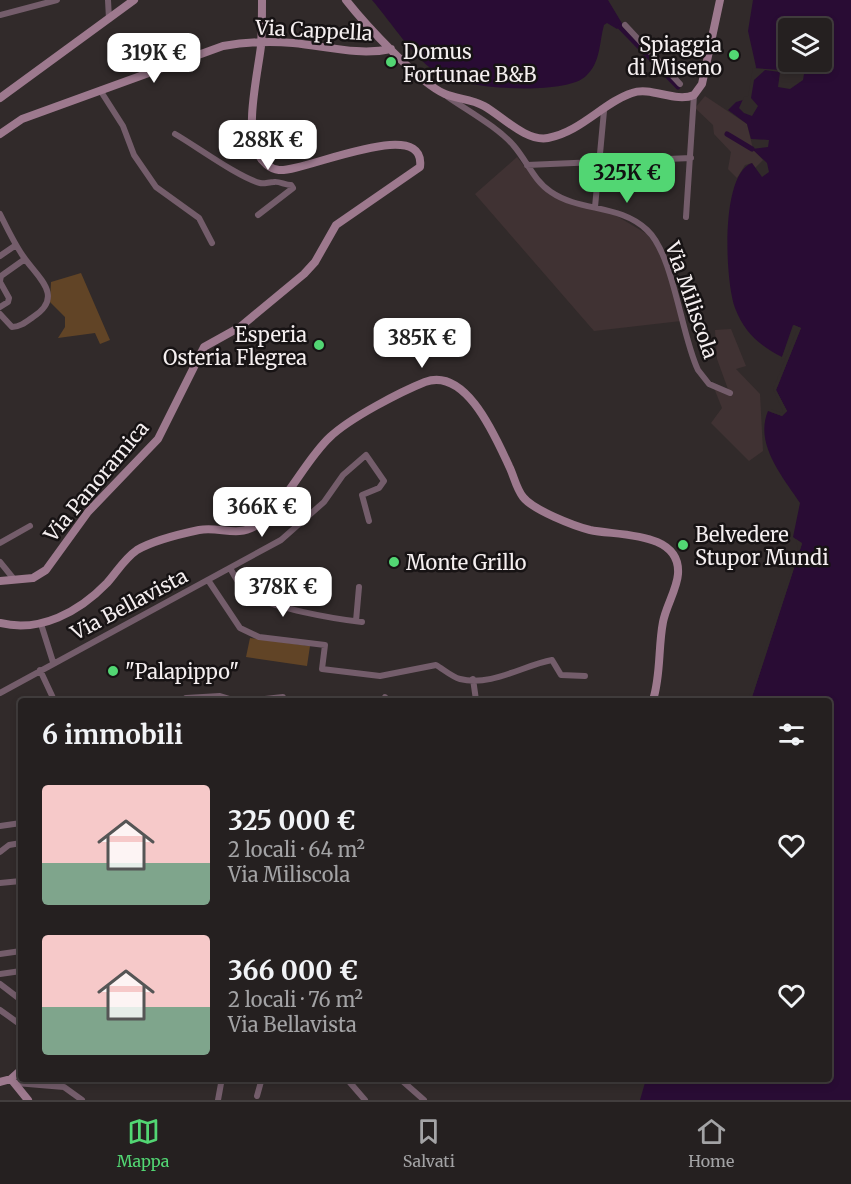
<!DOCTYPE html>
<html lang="it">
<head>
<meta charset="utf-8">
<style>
  body { margin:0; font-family:Merriweather,serif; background:#2d2829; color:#f1f3f6; height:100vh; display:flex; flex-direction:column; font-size:22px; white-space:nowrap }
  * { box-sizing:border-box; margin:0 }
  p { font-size:20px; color:#a3a3a5 }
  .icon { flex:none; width:33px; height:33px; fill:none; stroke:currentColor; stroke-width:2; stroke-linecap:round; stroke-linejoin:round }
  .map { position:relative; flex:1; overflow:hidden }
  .panel { position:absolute; left:18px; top:698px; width:814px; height:384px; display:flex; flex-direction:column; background:#252020; border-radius:6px; box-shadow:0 3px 9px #0003,0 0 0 2px #423e3e }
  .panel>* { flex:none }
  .fabs { position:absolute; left:778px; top:18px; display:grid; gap:12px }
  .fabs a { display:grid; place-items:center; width:54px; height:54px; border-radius:6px; background:#252020; box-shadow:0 3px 9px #0003,0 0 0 2px #423e3e; font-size:30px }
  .price { position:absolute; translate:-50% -51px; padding:0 14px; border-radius:12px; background:#fff; color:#222; font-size:20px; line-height:39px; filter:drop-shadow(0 2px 3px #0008) }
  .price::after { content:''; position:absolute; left:50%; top:36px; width:18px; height:14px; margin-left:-9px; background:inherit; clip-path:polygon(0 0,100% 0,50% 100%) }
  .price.active { background:#52d673; color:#111 }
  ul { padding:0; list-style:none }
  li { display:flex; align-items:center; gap:18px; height:150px; padding:0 24px }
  li span { display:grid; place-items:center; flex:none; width:168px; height:120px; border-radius:6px; color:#555 }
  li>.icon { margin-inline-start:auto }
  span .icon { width:72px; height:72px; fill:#fffc; stroke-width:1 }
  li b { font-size:26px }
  h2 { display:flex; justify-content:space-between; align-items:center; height:72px; padding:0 24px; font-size:26px }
  .tabs { display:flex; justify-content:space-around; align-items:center; height:84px; border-top:2px solid #423e3e; background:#252020; font-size:16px; color:#a3a3a5 }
  .tabs a { display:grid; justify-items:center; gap:3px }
  .tabs .active { color:#52d673 }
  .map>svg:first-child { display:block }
  .built { fill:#403233 }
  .green { fill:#614426 }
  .water { fill:#290c34; fill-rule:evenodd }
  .pier { fill:#312a2a }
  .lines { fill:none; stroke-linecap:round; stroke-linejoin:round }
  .canal { stroke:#290c34; stroke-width:5 }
  .street { stroke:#745d6b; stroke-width:6 }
  .secondary { stroke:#9d798e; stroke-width:8 }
  .poi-dot { fill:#52d673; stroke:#171314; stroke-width:2 }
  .labels { text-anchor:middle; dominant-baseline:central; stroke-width:5; stroke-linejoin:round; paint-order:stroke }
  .street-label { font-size:20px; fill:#f5eff0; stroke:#171314 }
  .poi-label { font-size:20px; fill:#f5eff0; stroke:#171314; text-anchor:start }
</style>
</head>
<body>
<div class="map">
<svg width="851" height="1100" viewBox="0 0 851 1100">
  <rect width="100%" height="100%" fill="#312a2a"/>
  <path class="built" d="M705 96 747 124 753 149 763 160 755 168 752 163 745 165 737 178 728 169 731 152 714 134 713 125 695 108Z
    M517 157 540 186 550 194 610 212 647 234 662 255 681 321 594 331 475 194Z
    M731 329 746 366 736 369 760 394 763 451 749 461 711 423 722 408 714 388 729 392 717 359 715 330Z"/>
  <path class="green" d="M81 273 110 340 100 344 95 333 58 338 65 327V317L50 302 51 282Z
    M250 638 310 646 307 666 246 657Z"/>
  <path class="water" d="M372 0H608L623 25 617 29 607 23 604 25C599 43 601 62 586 76 566 96 464 89 440 75 415 60 391 22 372 0Z
    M753 0H851V1100H640L646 1079 830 1078V700H751L802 544 793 537 800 503C783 477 754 444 768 411L782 416 787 411 776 390 801 328 793 325 782 357C760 346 744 332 735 308 725 281 720 174 752 163L762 177 769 172 767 163 752 149 768 147 769 140 751 139 747 124 728 110 736 102 750 98 756 67 748 31ZM789 28H822V62H789Z"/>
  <path class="pier" d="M785 50 789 51V62H806L803 80 790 89 778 87 780 72 765 70 754 80 751 98 758 106 752 116 744 113 739 108 744 97 748 96 753 68 780 70Z
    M794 325 801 328 776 390 787 411 782 416 771 412V409L782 413 783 411 773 389 797 330 785 358 781 360Z
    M796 539 802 543 751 700H748L798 550Z"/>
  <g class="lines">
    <path class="canal" d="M620 27 678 87
      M727 134 752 149"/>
    <path class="street" d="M108 0 109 19
      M0 15 57 0
      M625 25 680 84
      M100 90 123 126 134 155 156 187 199 218 212 243
      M448 97C468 111 499 128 514 146 527 161 534 181 551 192 580 212 620 204 647 230 674 255 681 335 698 370L709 384 730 393
      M175 134C196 146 238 177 260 183 264 184 269 182 274 182 279 181 285 185 291 185L293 188 258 215
      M527 165 691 158
      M595 207 604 111
      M0 214C7 228 14 243 23 256 36 276 66 296 33 317 26 322 20 327 12 327L0 314
      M686 217 694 95
      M0 256 16 245
      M0 281 1 276 25 259
      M0 282 9 298 8 302 0 307
      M0 543 30 526
      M0 562 13 578
      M230 568C235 577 241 589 249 594 272 608 334 619 362 622
      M208 580 240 628 259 637 325 645 322 669 380 676 436 665C443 669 452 677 460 679 491 687 524 665 552 660L561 675 585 676
      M356 621 359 587
      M41 624 53 662
      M40 670 54 700
      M473 679 476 700
      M0 693 281 540 324 502 343 475 366 455 384 481 379 488 362 495 369 521
      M186 698 220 696 233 700
      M256 700 283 697 284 700
      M384 700 385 697
      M0 826 21 823
      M0 852 9 845 21 843
      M0 883 21 881
      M0 954 21 951
      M0 974 21 971
      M0 984 21 1000
      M0 1010 21 1025
      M346 1078 365 1100
      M399 1078 424 1100
      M16 1083 64 1087 82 1100
      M257 1096 262 1078
      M218 1100 222 1078"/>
    <path class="secondary" d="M346 0C364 23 419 83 445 94 457 99 472 99 484 106 502 116 526 142 548 138 581 132 604 102 632 93 651 86 675 103 694 95L702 84 720 0
      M0 98 134 0
      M0 134 22 119 223 46C246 42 270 41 293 43 326 46 358 56 391 49
      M0 581 33 578 46 570 88 512 158 439 204 347 240 327 304 274 315 262 336 225 420 167C427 114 303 173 279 170 270 169 262 162 258 154 244 132 258 72 261 46 262 31 262 15 262 0
      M0 623C40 633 79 612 107 583 117 572 124 559 137 550 154 540 180 534 199 530 220 526 237 538 257 525 285 506 305 460 330 437 350 418 400 392 425 382 466 367 495 436 509 466 514 476 516 488 523 497 533 510 574 526 590 530 618 536 681 531 678 574 677 589 666 606 663 622 658 648 661 675 653 700
      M11 1079 28 1100
      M0 1082 11 1079 21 1070"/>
  </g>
  <g class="poi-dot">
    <circle cx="734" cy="55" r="6"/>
    <circle cx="391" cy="62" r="6"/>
    <circle cx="319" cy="345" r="6"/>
    <circle cx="683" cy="545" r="6"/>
    <circle cx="394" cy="562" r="6"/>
    <circle cx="113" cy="671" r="6"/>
  </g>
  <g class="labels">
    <g class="street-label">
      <text transform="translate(314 30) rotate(3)">Via Cappella</text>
      <text transform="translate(692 300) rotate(71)">Via Miliscola</text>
      <text transform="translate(96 481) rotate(-50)">Via Panoramica</text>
      <text transform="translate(129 604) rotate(-28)">Via Bellavista</text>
    </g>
    <g class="poi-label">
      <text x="722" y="44" text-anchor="end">Spiaggia<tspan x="722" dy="23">di Miseno</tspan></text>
      <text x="403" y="51">Domus<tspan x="403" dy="23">Fortunae B&amp;B</tspan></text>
      <text x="307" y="334" text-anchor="end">Esperia<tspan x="307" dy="23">Osteria Flegrea</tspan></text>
      <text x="695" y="534">Belvedere<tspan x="695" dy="23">Stupor Mundi</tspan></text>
      <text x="406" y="562">Monte Grillo</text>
      <text x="125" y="671">"Palapippo"</text>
    </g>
  </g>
</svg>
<div class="fabs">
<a><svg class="icon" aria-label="layers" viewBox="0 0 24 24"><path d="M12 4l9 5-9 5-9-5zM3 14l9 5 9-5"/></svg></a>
</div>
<b class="price" style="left:154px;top:84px">319K €</b>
<b class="price" style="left:268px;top:171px">288K €</b>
<b class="price active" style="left:627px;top:204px">325K €</b>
<b class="price" style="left:422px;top:369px">385K €</b>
<b class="price" style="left:262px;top:538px">366K €</b>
<b class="price" style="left:283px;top:618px">378K €</b>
<section class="panel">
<h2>6 immobili<svg class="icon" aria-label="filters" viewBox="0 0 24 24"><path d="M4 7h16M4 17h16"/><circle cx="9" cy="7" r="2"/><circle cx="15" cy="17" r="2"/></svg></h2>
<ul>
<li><span style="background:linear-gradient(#f6c9c9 65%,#7fa58c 0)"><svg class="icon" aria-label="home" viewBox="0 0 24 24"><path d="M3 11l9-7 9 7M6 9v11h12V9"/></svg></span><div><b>325 000 €</b><p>2 locali · 64 m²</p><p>Via Miliscola</p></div><svg class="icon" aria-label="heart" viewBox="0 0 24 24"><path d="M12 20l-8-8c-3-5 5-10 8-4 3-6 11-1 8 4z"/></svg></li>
<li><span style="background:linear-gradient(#f6c9c9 60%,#7fa58c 0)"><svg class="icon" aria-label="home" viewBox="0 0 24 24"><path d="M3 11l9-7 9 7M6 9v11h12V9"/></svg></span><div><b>366 000 €</b><p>2 locali · 76 m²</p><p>Via Bellavista</p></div><svg class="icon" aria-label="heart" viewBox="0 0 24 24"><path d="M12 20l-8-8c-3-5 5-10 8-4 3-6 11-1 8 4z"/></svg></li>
</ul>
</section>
</div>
<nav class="tabs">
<a class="active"><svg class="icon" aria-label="map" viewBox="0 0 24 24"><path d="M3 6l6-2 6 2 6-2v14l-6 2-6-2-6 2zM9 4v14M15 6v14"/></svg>Mappa</a>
<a><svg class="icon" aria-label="saved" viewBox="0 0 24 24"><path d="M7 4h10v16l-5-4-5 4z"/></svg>Salvati</a>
<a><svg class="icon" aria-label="home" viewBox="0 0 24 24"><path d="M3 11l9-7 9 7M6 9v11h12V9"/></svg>Home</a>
</nav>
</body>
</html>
